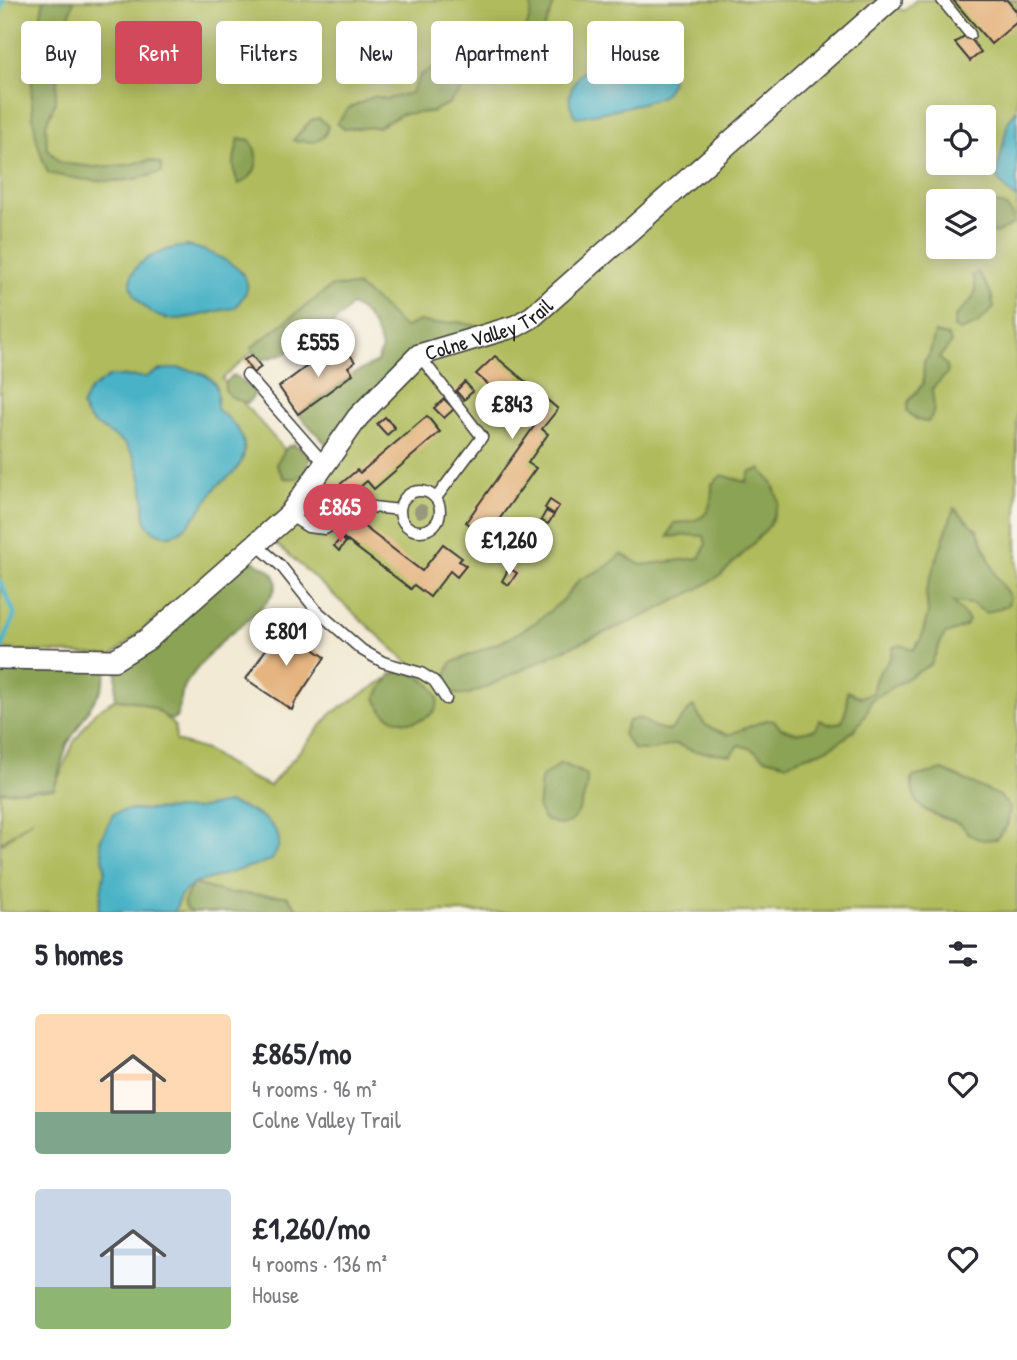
<!DOCTYPE html>
<html lang="en">
<head>
<meta charset="utf-8">
<style>
  body { margin:0; font-family:"Patrick Hand",sans-serif; background:#f2f2f3; color:#2b2b33; height:100vh; display:flex; flex-direction:column; font-size:26px; white-space:nowrap }
  * { box-sizing:border-box; margin:0 }
  p { font-size:23px; color:#7c7c81 }
  .icon { flex:none; width:38px; height:38px; fill:none; stroke:currentColor; stroke-width:2; stroke-linecap:round; stroke-linejoin:round }
  .map { position:relative; height:912px; overflow:hidden }
  .side { display:flex; flex-direction:column; background:#fff; flex:1 }
  .side>* { flex:none }
  .top-card { position:absolute; left:21px; top:21px; width:976px; height:63px; display:flex; gap:14px }
  .buttons { position:absolute; left:926px; top:105px; display:grid; gap:14px }
  .buttons a { display:grid; place-items:center; width:70px; height:70px; border-radius:7px; background:#fff; box-shadow:0 4px 18px #0003; font-size:35px }
  .price { position:absolute; translate:-50% -60px; padding:0 16px; border-radius:24px; background:#fff; color:#222; font-size:23px; line-height:46px; filter:drop-shadow(0 2px 4px #0008) }
  .price::after { content:''; position:absolute; left:50%; top:42px; width:21px; height:16px; margin-left:-10px; background:inherit; clip-path:polygon(0 0,100% 0,50% 100%) }
  .price.current { background:#d1495b; color:#fff }
  ul { padding:0; list-style:none }
  li { display:flex; align-items:center; gap:21px; height:175px; padding:0 35px }
  li span { display:grid; place-items:center; flex:none; width:196px; height:140px; border-radius:7px; color:#555 }
  li>.icon { margin-inline-start:auto }
  span .icon { width:84px; height:84px; fill:#fffc; stroke-width:1 }
  li b { font-size:30px }
  h2 { display:flex; justify-content:space-between; align-items:center; height:84px; padding:0 35px; font-size:30px }
  .chip { padding:0 24px; border-radius:7px; background:#fff; box-shadow:0 4px 18px #0003; font-size:24px; line-height:63px }
  .chip.current { background:#d1495b; color:#fff }
  .map>svg:first-child { display:block }
  .green { fill:#afbb5c; stroke:#666c3c; stroke-width:2; fill-rule:evenodd }
  .forest { fill:#8ba354; stroke:#546038; stroke-width:2 }
  .water { fill:#48b2c6; stroke:#326771; stroke-width:2 }
  .lines { fill:none; stroke-linecap:round; stroke-linejoin:round }
  .stream { stroke:#48b2c6; stroke-width:5 }
  .building { fill:#e5b47f }
  .lane-casing { stroke:#3c3b38; stroke-width:13 }
  .street-casing { stroke:#3c3b38; stroke-width:24 }
  .lane { stroke:#fff; stroke-width:10 }
  .street { stroke:#fff; stroke-width:21 }
  .tree { fill:#98987b }
  .labels { text-anchor:middle; dominant-baseline:central; stroke-width:5; stroke-linejoin:round; paint-order:stroke }
  .street-label { font-size:21px; fill:#1c1c1c; stroke:#f7f3e8 }
</style>
</head>
<body>
<div class="map">
<svg width="1017" height="912" viewBox="0 0 1017 912">
  <rect width="100%" height="100%" fill="#f7f3e8"/>
  <filter id="ink" filterUnits="userSpaceOnUse"><feTurbulence type="fractalNoise" baseFrequency=".0143" numOctaves="2"/><feDisplacementMap in="SourceGraphic" scale="14" xChannelSelector="R" yChannelSelector="G"/><feConvolveMatrix kernelMatrix="1 2 1 2 8 2 1 2 1" color-interpolation-filters="sRGB"/></filter>
  <filter id="wash" filterUnits="userSpaceOnUse"><feTurbulence type="fractalNoise" baseFrequency=".00686" numOctaves="4" result="noise"/><feDisplacementMap in="SourceGraphic" scale="28" xChannelSelector="R" yChannelSelector="G"/><feGaussianBlur stdDeviation="1.57" result="paint"/><feColorMatrix in="noise" values="0 0 0 0 0 0 0 0 0 0 0 0 0 0 0 0 0 1.4 0 .05"/><feComposite in="paint" operator="in"/></filter>
  <g filter="url(#wash)">
    <rect width="100%" height="100%" fill="#f2ead4"/>
    <path class="green" d="M0 0H879L904 11 916 0H1017V912H0V845L33 819 0 843V792L54 788 74 742 94 713 115 699 133 700 162 712 175 727 176 741 206 750 249 777 270 786 332 713 410 664 269 537 360 421 419 358 346 288 257 348 222 379 308 476 283 510 112 656 0 649ZM938 117H984V163H938ZM938 201H984V247H938Z"/>
    <path class="forest" d="M44 0H74L61 43 55 103 46 124 47 148 60 163 94 167 127 165 150 160 161 164 162 172C122 186 87 182 48 173 23 117 31 58 44 0Z
      M532 0H555C547 26 529 69 498 68L489 78 483 79 479 69 483 62 496 57 501 46C526 39 530 25 532 0Z
      M432 69 461 70 470 74V82L448 104 431 112 402 114 378 127 344 129 337 123 349 108 375 96 387 99 411 93 421 75Z
      M319 118 328 126C326 139 315 145 303 140L298 142 293 140 311 120Z
      M239 138 250 140C261 158 259 175 239 184 230 169 235 154 239 138Z
      M989 202C1003 203 1014 208 1013 224 1003 230 995 236 984 231V213Z
      M978 272 991 293 994 308 976 325 960 331 954 328 955 317C969 301 982 297 972 275Z
      M332 286H357L380 304 404 328 419 321 434 324 458 322 486 328 428 346 330 448 298 414 353 374 377 362 382 350C378 332 368 312 351 305 331 332 293 354 260 360L251 348Z
      M935 333 948 336 951 343 939 358 947 366 948 372C943 379 937 382 932 389 933 402 937 410 928 422 918 422 914 418 907 411L908 402 923 384 924 361 929 356Z
      M234 375 254 390 253 397 248 403C232 400 213 389 234 375Z
      M294 444 310 455C309 473 302 481 284 478L276 464 287 447Z
      M761 469 773 484 779 502 769 526 750 547 721 575 700 588 649 614 570 647 482 689 466 695 451 693 445 678 451 663 507 639 536 622 562 601 579 580 608 566 621 554 641 565 699 558 706 545 704 536 688 535 668 537 674 523C704 522 713 514 712 484L722 475 746 482 750 472Z
      M954 508 978 531 996 576 1010 597 1008 605 986 613 972 604 953 602 969 620 966 626 944 635 931 664 871 700C866 723 845 741 824 750 811 756 799 756 788 764L765 758 750 748 738 745 731 755 693 751 676 744 653 750H634L623 734 628 721 640 718 654 727 670 731 693 706 705 725 728 735 766 720 774 721 781 728 797 733 815 729 820 720 828 724 842 722 847 706V691L860 697 873 693C874 666 891 669 893 647L902 645 913 650 921 639 928 613 926 591Z
      M251 560C261 565 279 572 276 585 272 605 237 627 223 640 211 652 197 668 187 682 179 694 182 705 176 718L168 720C155 704 134 700 115 699L117 665Z
      M109 664 102 688 67 745 54 789 0 792V665Z
      M405 670C487 705 391 751 376 697L391 674Z
      M561 763 587 775C588 787 581 813 571 821 568 823 564 824 560 825L545 820 538 810 541 778Z
      M943 770 1000 796 1010 808 1007 826 996 839C986 840 978 841 969 834 965 830 963 825 957 823 931 813 910 811 912 777Z
      M193 884 228 893 287 896 298 909 315 911 323 909 329 912H192L185 907 184 901Z"/>
    <path class="water" d="M619 45C640 48 665 60 672 81 670 85 667 92 663 95 655 102 590 115 576 117 554 87 595 56 619 45Z
      M1017 109V199L1007 191 996 177 1008 122Z
      M187 246C204 248 251 267 247 289 245 296 239 302 235 308 214 310 192 320 170 319 153 319 125 295 132 275 137 258 171 247 187 246Z
      M177 368C191 370 214 373 217 390 218 396 217 403 217 409 238 424 256 447 235 471 230 478 220 481 215 489 202 506 179 552 151 529 142 521 145 509 144 498 143 484 139 464 131 452 120 432 88 430 82 406L90 390 110 376 146 377 160 370Z
      M227 803C245 807 276 819 279 840 280 847 275 854 272 860L193 884 180 896 175 912H98L105 868 100 841 113 814 126 810 196 809Z"/>
    <g class="lines">
      <path class="stream" d="M0 11 4 0
        M0 582 15 614 0 652"/>
    </g>
    <g id="blocks">
      <path class="building" d="M953 0H1007L1017 12V22L991 44Z
        M967 34 981 52 970 61 955 43Z
        M343 345 355 362 348 367 353 374 298 414 279 387 333 347 335 350Z
        M252 355 261 367 253 373 244 360Z
        M495 356 558 409 542 429 548 434 528 463 536 468 493 528 485 523 477 531 466 522 535 425 476 374Z
        M465 382 473 391 464 400 456 391Z
        M444 399 454 409 444 418 434 408Z
        M427 416 440 432 374 489 367 481 323 520 312 508 357 470 360 473Z
        M385 417 395 428 387 435 377 424Z
        M550 500 559 506 554 514 545 508Z
        M546 511 554 515 548 524 541 520Z
        M354 519 422 571 443 544 462 558 459 561 466 566 457 577 450 571 430 597 414 585 411 589 341 536Z
        M341 538 346 542 339 551 334 546Z
        M509 568 517 573 509 585 502 581Z
        M281 627 325 657 295 702 292 710 246 679Z"/>
    </g>
  </g>
  <g filter="url(#ink)">
    <use href="#blocks" fill-opacity="0" stroke="#3c3b38" stroke-width="2"/>
    <g class="lines">
      <defs>
        <path id="lane" d="M942 0 970 34
          M419 355 482 437 436 498
          M247 375 325 464
          M400 511a20 20 0 1 1 40 0a20 20 0 1 1-40 0Z
          M289 515 308 527 325 529 355 510 373 507 400 510
          M256 544 281 566 316 610 362 650 383 662 421 673 434 681 446 699"/>
        <g id="street">
          <path id="s1" d="M0 658 114 660 148 639 289 515 358 417 419 355 516 326 532 317 891 0"/>
        </g>
      </defs>
      <use href="#lane" class="lane-casing"/>
      <use href="#street" class="street-casing"/>
      <use href="#lane" class="lane"/>
      <use href="#street" class="street"/>
    </g>
    <circle class="tree" cx="421" cy="511" r="7"/>
  </g>
  <g class="labels">
    <g class="street-label">
      <text stroke="none"><textPath href="#s1" startOffset="623">Colne Valley Trail</textPath></text>
    </g>
  </g>
</svg>
<div class="buttons">
<a><svg class="icon" aria-label="locate" viewBox="0 0 24 24"><circle cx="12" cy="12" r="6"/><path d="M12 2v4M12 18v4M2 12h4M18 12h4"/></svg></a>
<a><svg class="icon" aria-label="layers" viewBox="0 0 24 24"><path d="M12 4l9 5-9 5-9-5zM3 14l9 5 9-5"/></svg></a>
</div>
<b class="price" style="left:318px;top:379px">£555</b>
<b class="price" style="left:512px;top:441px">£843</b>
<b class="price current" style="left:340px;top:544px">£865</b>
<b class="price" style="left:509px;top:577px">£1,260</b>
<b class="price" style="left:286px;top:668px">£801</b>
<div class="top-card">
<a class="chip">Buy</a>
<a class="chip current">Rent</a>
<a class="chip">Filters</a>
<a class="chip">New</a>
<a class="chip">Apartment</a>
<a class="chip">House</a>
</div>
</div>
<section class="side">
<h2>5 homes<svg class="icon" aria-label="filters" viewBox="0 0 24 24"><path d="M4 7h16M4 17h16"/><circle cx="9" cy="7" r="2"/><circle cx="15" cy="17" r="2"/></svg></h2>
<ul>
<li><span style="background:linear-gradient(#ffd9b3 70%,#7fa58c 0)"><svg class="icon" aria-label="home" viewBox="0 0 24 24"><path d="M3 11l9-7 9 7M6 9v11h12V9"/></svg></span><div><b>£865/mo</b><p>4 rooms · 96 m²</p><p>Colne Valley Trail</p></div><svg class="icon" aria-label="heart" viewBox="0 0 24 24"><path d="M12 20l-8-8c-3-5 5-10 8-4 3-6 11-1 8 4z"/></svg></li>
<li><span style="background:linear-gradient(#c9d6e8 70%,#8fb573 0)"><svg class="icon" aria-label="home" viewBox="0 0 24 24"><path d="M3 11l9-7 9 7M6 9v11h12V9"/></svg></span><div><b>£1,260/mo</b><p>4 rooms · 136 m²</p><p>House</p></div><svg class="icon" aria-label="heart" viewBox="0 0 24 24"><path d="M12 20l-8-8c-3-5 5-10 8-4 3-6 11-1 8 4z"/></svg></li>
</ul>
</section>
</body>
</html>
